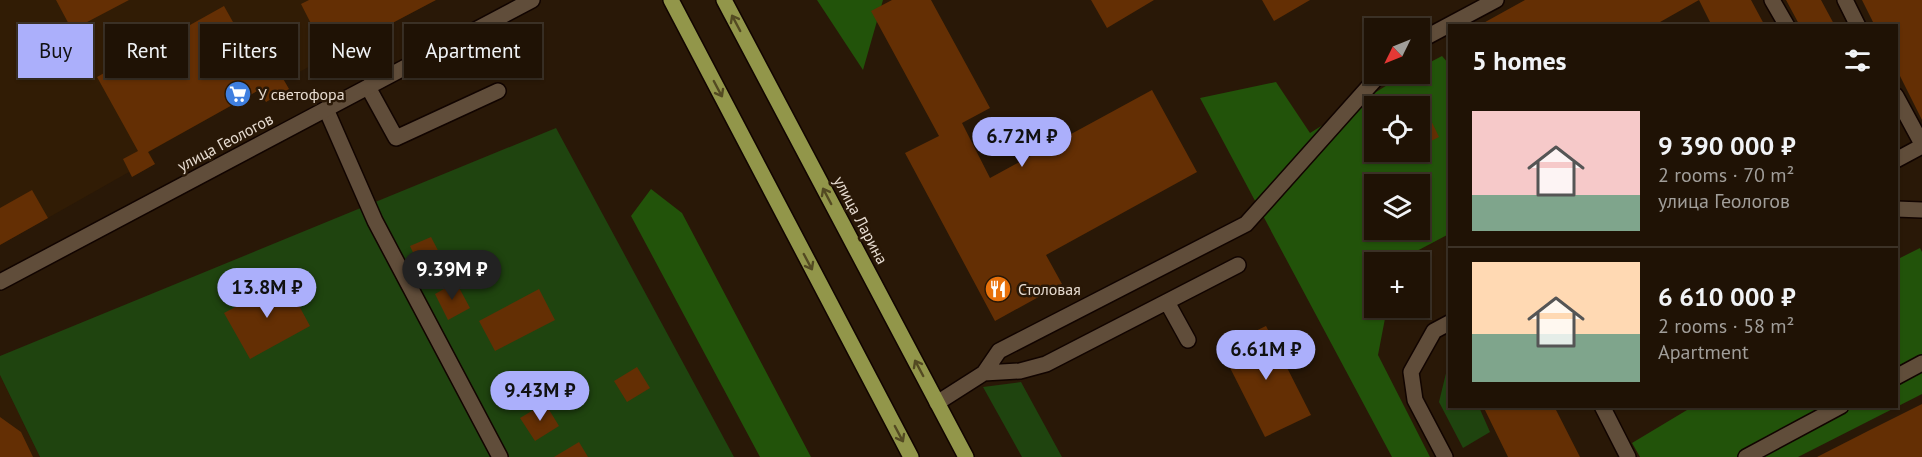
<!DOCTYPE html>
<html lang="en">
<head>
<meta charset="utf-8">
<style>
  body { margin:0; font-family:"PT Sans",sans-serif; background:#271b0f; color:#f1f3f6; height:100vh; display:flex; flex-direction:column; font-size:22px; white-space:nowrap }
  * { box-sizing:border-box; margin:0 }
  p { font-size:20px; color:#a19e9a }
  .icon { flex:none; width:33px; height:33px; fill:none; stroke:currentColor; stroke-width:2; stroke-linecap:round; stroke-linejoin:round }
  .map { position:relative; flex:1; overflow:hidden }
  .panel { position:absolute; left:1448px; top:24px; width:450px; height:384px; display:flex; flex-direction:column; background:#1f1205; border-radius:0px; box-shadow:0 2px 4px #0004,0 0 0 2px #3c3227 }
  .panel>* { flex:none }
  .hud { position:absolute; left:18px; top:24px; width:570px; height:54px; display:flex; gap:12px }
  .needle { width:39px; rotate:227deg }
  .fabs { position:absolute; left:1364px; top:18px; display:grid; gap:12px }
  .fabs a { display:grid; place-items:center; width:66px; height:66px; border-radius:0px; background:#1f1205; box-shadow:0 2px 4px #0004,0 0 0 2px #3c3227; font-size:30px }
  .price { position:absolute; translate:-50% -51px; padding:0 14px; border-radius:21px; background:#abaffb; color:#111; font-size:20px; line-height:39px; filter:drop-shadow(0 2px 3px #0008) }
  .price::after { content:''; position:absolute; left:50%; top:36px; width:18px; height:14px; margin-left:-9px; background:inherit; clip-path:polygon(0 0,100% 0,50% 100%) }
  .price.on { background:#222; color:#fff }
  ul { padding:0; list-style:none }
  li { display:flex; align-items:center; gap:18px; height:150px; padding:0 24px }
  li+li { border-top:2px solid #3c3227 }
  li span { display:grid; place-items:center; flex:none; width:168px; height:120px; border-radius:0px; color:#555 }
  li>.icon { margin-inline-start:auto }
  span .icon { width:72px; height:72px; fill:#fffc; stroke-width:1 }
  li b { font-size:26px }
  h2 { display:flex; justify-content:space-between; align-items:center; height:72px; padding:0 24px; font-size:26px }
  .chip { padding:0 21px; border-radius:0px; background:#1f1205; box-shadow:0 2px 4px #0004,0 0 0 2px #3c3227; font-size:21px; line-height:54px }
  .chip.on { background:#abaffb; color:#111 }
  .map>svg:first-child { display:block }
  .built { fill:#311c05 }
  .green { fill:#1f440f }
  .forest { fill:#22530a; fill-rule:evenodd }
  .building { fill:#642f04 }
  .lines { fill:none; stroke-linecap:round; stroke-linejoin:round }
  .lane-casing { stroke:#110400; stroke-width:18 }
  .street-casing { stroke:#110400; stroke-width:18 }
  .primary-casing { stroke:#110400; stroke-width:18 }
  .lane { stroke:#604d3a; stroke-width:15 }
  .street { stroke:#604d3a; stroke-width:15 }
  .primary { stroke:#92964a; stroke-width:15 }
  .oneway { stroke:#534a22 }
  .labels { text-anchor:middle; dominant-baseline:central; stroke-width:5; stroke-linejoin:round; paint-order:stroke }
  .poi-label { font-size:16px; fill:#e6dbd0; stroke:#291807; text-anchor:start }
  .street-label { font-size:16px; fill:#e6dbd0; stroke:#291807 }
</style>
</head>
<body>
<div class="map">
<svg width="1922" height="457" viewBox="0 0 1922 457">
  <rect width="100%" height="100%" fill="#291807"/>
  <path class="built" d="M0 0H436L284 80 289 89 266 102 259 90 149 152 155 164 132 177 129 172 0 245Z
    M0 375 40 457H0Z"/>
  <path class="green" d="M556 128 734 457H40L0 375V356Z
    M1449 361V406L1479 407 1490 432 1463 448 1439 402Z
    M1021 382 1062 457H1022L983 387Z"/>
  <path class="forest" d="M817 0H883L863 70Z
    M1442 56 1449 64V234L1396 262H1374V308H1387L1378 355 1430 457H1392L1200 98 1276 82 1310 133 1397 79 1408 74H1419V68ZM1374 106H1419V152H1374ZM1374 184H1419V230H1374Z
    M651 189 682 213 811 457H760L631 216Z
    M1920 248 1922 252V394L1798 457H1640L1632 443 1692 407 1896 406V260Z"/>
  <path class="building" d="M56 0H129L72 30Z
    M309 0H436L328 57 301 4Z
    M892 0H931L990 108 962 123 990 178 1152 90 1197 172 1046 255 1062 284 995 321 905 153 939 136 871 11Z
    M1091 0H1154L1107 28Z
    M1262 0H1310L1274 21Z
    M1525 0H1751L1765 26H1712L1699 0 1653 26H1478Z
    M1786 0H1821L1835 26H1800Z
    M1862 0H1922V120L1896 68V26H1875Z
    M224 6 260 70 274 63 289 89 266 102 259 90 148 152 155 164 132 177 123 159 138 151 97 77Z
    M1426 110 1439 137 1419 147V113Z
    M32 190 48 218 0 245V208Z
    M431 237 443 260 421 270 410 246Z
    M285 280 310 326 250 359 224 313Z
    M456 282 470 308 448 320 435 294Z
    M539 289 555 320 495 351 479 321Z
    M1266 326 1311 415 1265 437 1220 348Z
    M637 367 650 388 627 402 614 381Z
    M545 403 559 426 535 441 520 418Z
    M1922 404V457H1817L1868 431Z
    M1483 406H1554L1580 457H1508Z
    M0 417 21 432 33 457H0Z
    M579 442 588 457H554Z"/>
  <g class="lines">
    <defs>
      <path id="lane" d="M1772 0 1787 26
        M1845 0 1858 26
        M1419 41 1496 0
        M368 87 396 138 498 91
        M1896 96 1922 144
        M326 109 375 221 500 457
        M1896 160 1922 146
        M1896 209 1922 210
        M1167 302 1188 340
        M984 373 1020 371 1046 364 1238 265
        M1896 377 1922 363
        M937 403 984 373 999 351 1246 224 1380 74
        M1602 406 1628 457
        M1445 457 1415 400 1411 372 1434 331 1449 323
        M1746 457 1841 406"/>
      <path id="street" d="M0 282 532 0"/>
      <path id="primary" d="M671 0 911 457
        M724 0 966 457"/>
    </defs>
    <use href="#lane" class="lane-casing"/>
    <use href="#street" class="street-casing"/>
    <use href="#primary" class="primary-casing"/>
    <use href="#lane" class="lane"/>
    <use href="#street" class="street"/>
    <use href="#primary" class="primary"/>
  </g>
  <defs><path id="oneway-shaft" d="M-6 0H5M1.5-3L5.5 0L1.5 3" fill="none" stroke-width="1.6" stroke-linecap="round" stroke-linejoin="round" transform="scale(1.5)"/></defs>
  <g class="oneway">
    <use href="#oneway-shaft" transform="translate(736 23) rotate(-118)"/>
    <use href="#oneway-shaft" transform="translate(718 89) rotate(62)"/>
    <use href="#oneway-shaft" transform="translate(827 196) rotate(-118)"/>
    <use href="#oneway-shaft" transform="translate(808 262) rotate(62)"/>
    <use href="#oneway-shaft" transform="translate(919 368) rotate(-118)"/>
    <use href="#oneway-shaft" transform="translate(899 434) rotate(62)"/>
  </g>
  <defs>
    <symbol id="supermarket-disc" viewBox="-11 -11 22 22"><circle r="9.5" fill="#3f7fe0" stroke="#291807"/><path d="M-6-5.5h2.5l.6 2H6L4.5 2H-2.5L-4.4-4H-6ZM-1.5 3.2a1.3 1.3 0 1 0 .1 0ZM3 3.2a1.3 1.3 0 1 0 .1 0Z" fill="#fff"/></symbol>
    <symbol id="restaurant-disc" viewBox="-11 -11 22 22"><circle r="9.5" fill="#e8710a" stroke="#291807"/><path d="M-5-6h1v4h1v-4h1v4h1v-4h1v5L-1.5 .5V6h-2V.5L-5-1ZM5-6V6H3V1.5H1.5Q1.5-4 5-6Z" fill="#fff"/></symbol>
  </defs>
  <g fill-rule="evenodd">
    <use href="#supermarket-disc" x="223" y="79" width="30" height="30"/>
    <use href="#restaurant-disc" x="983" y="274" width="30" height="30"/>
  </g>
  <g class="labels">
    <g class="poi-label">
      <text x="258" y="94">У светофора</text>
      <text x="1018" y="289">Столовая</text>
    </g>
    <g class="street-label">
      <text transform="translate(225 142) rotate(-28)">улица Геологов</text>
      <text transform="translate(861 220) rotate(62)">улица Ларина</text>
    </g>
  </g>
</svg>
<div class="fabs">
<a><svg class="needle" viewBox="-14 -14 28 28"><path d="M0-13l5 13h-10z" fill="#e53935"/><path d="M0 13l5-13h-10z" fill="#a19e9a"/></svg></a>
<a><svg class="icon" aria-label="locate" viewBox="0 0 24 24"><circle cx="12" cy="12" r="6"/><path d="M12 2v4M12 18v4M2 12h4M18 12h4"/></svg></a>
<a><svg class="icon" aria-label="layers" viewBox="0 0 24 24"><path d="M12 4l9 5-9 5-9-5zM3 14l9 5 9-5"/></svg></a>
<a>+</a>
</div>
<b class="price" style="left:1022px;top:168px">6.72M ₽</b>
<b class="price on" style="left:452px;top:301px">9.39M ₽</b>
<b class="price" style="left:267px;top:319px">13.8M ₽</b>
<b class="price" style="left:1266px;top:381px">6.61M ₽</b>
<b class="price" style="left:540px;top:422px">9.43M ₽</b>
<div class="hud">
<a class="chip on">Buy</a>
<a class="chip">Rent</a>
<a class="chip">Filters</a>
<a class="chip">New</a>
<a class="chip">Apartment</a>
</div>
<section class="panel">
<h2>5 homes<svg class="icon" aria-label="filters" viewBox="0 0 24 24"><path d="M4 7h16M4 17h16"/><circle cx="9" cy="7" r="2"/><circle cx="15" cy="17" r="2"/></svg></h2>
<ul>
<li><span style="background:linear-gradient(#f6c9c9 70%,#7fa58c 0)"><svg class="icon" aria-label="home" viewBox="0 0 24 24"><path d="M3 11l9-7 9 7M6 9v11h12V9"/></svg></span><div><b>9 390 000 ₽</b><p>2 rooms · 70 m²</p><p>улица Геологов</p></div></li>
<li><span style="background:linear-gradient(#ffd9b3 60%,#7fa58c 0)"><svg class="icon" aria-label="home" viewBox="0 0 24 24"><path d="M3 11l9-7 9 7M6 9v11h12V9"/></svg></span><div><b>6 610 000 ₽</b><p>2 rooms · 58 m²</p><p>Apartment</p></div></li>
</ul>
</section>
</div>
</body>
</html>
